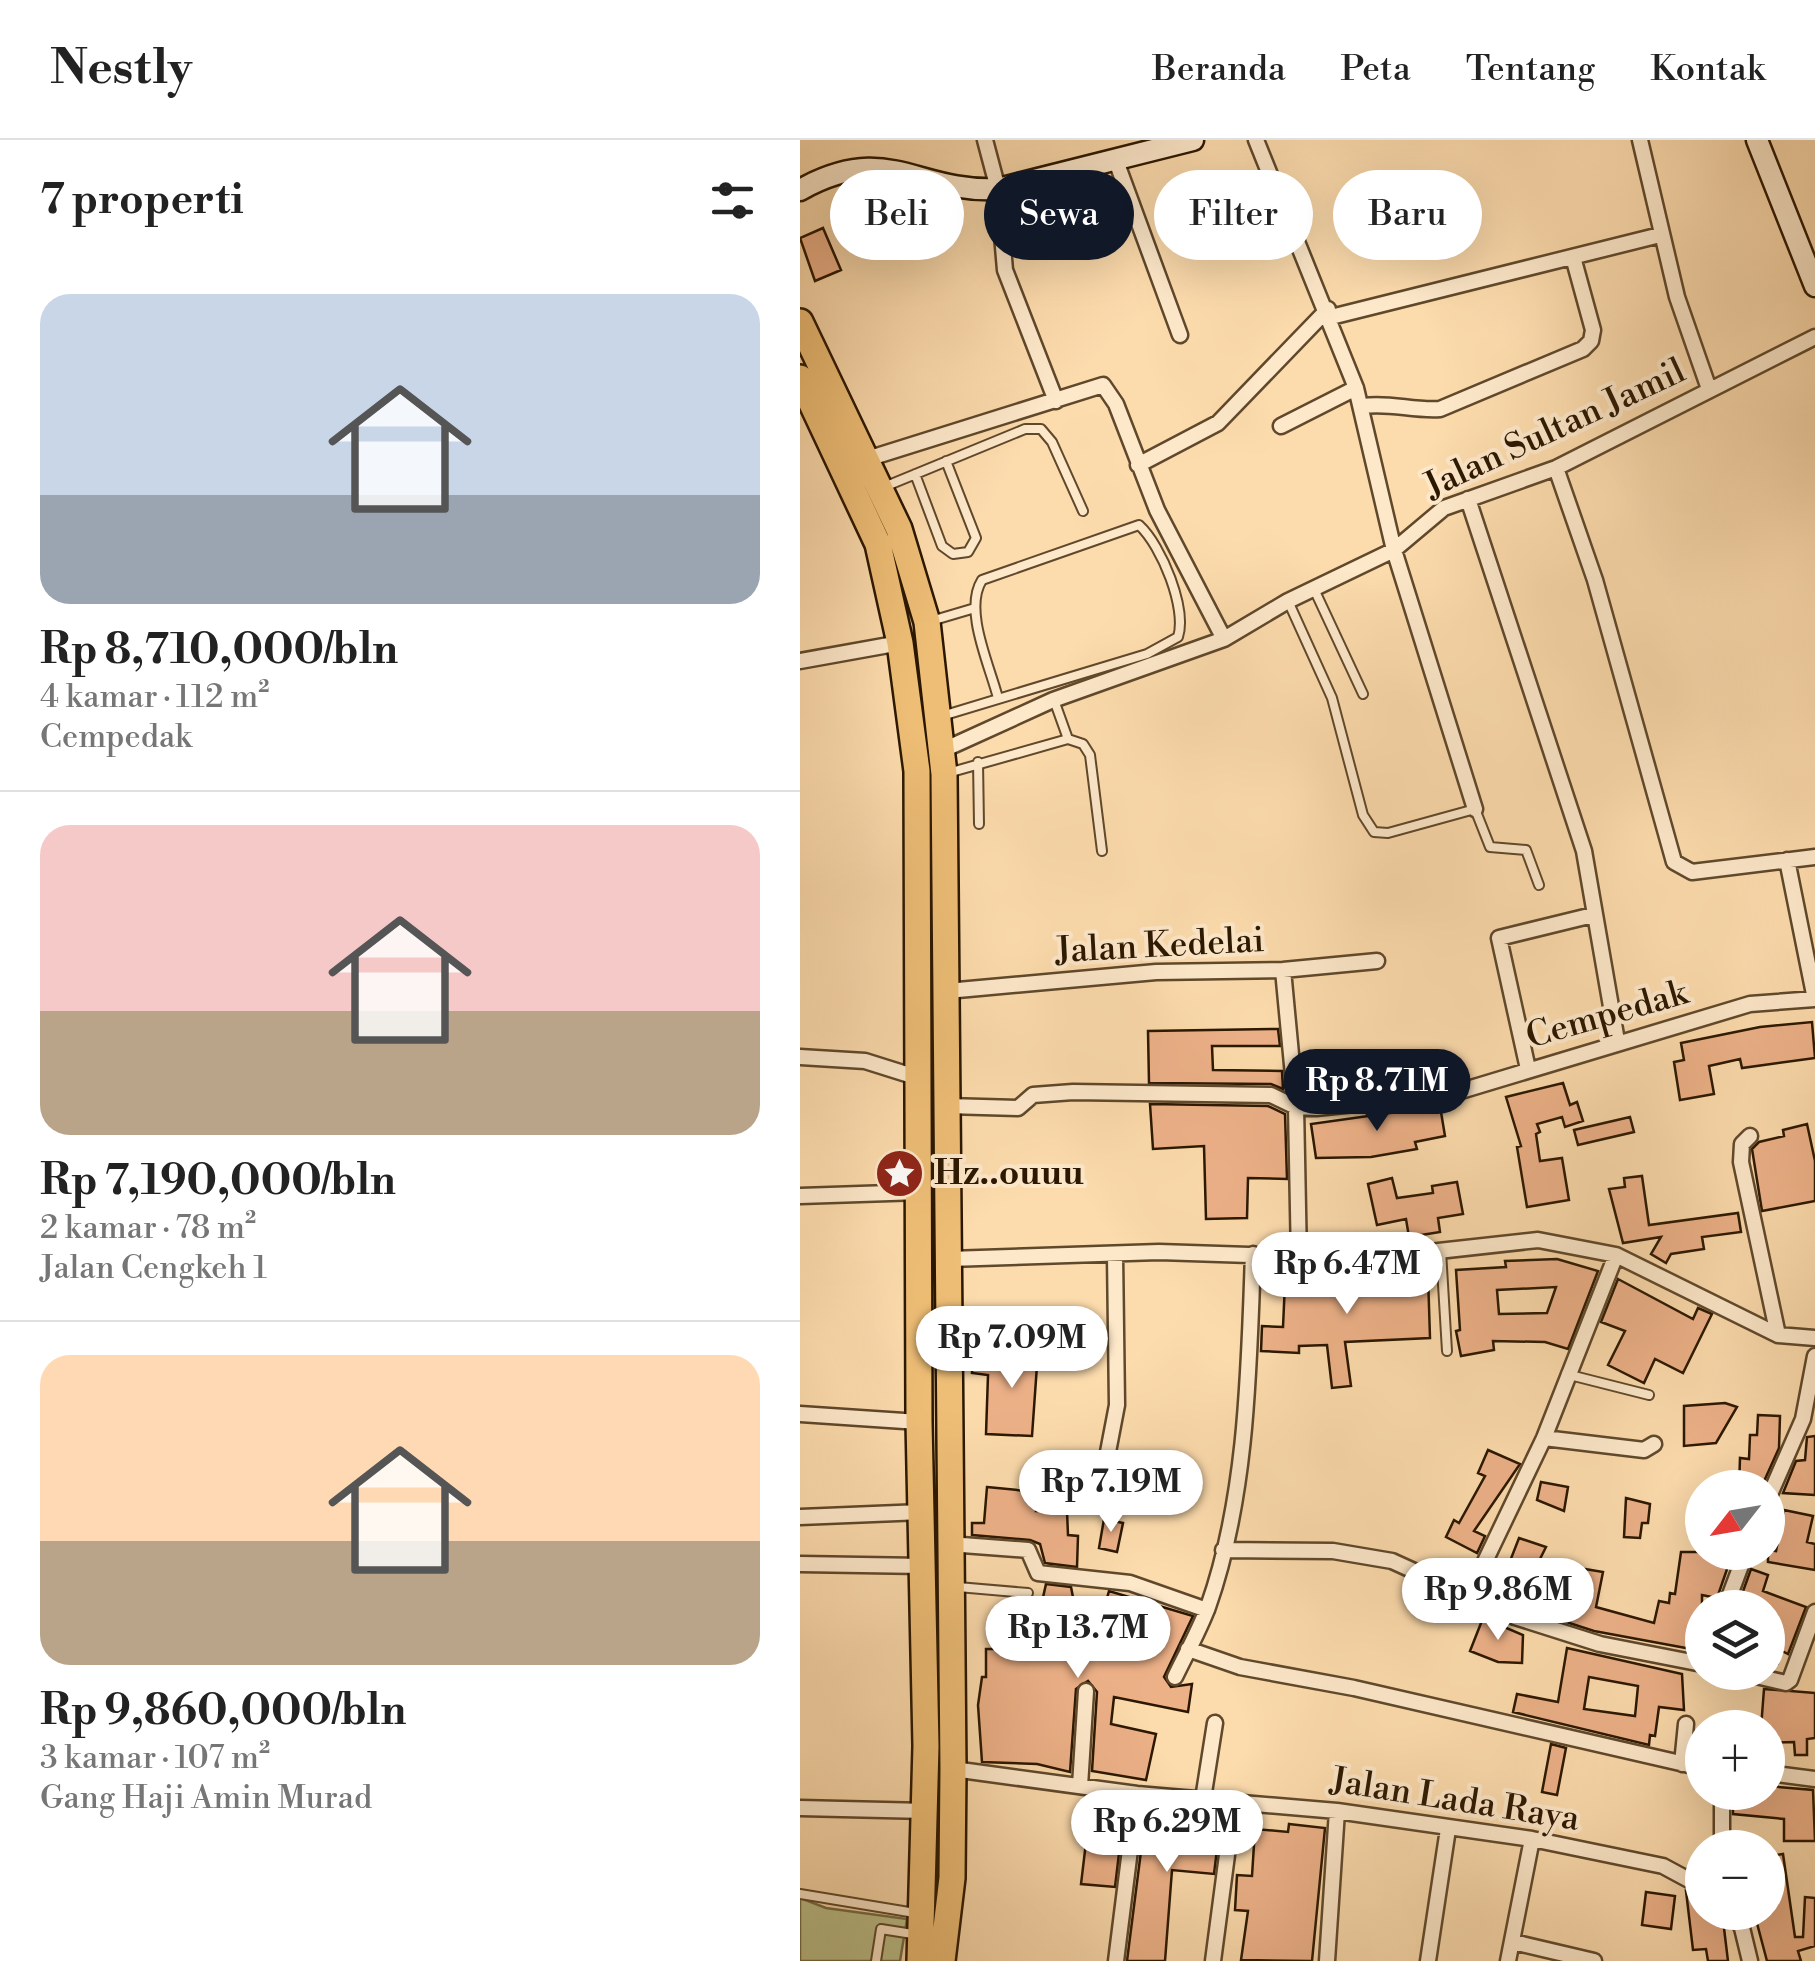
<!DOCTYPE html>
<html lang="id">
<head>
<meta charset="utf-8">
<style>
  body { margin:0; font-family:"Libre Bodoni",serif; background:#f6f6f6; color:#222; height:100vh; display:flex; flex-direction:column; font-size:38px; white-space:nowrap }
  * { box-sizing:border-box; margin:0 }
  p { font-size:32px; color:#767676 }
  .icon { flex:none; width:55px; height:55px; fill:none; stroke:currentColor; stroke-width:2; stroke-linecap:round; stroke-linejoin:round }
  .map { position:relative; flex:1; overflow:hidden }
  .sheet { display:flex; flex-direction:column; background:#fff; width:800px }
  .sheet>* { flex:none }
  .top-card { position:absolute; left:30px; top:30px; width:835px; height:90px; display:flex; gap:20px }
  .needle { width:65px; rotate:239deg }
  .controls { position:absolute; left:885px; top:1330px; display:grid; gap:20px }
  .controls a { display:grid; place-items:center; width:100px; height:100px; border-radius:50%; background:#fff; box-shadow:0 10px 40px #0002; font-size:50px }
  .price { position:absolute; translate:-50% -85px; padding:0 22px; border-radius:35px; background:#fff; color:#222; font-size:32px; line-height:65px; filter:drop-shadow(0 2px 5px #0008) }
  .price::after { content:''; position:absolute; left:50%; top:60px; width:30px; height:22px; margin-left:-15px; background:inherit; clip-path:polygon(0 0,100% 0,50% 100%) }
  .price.selected { background:#111827; color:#fff }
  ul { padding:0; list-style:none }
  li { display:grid; align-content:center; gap:20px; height:530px; padding:0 40px }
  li+li { border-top:2px solid #e0e0e0 }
  li span { display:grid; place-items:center; height:310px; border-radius:30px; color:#555 }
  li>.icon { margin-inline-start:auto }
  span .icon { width:180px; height:180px; fill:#fffc; stroke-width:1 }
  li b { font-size:42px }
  h2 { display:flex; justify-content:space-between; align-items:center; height:120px; padding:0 40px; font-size:42px }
  .chip { padding:0 35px; border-radius:45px; background:#fff; box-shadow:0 10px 40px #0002; font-size:35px; line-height:90px }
  .chip.selected { background:#111827; color:#fff }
  header { display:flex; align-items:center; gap:60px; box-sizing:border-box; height:140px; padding:0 50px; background:#fff; border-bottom:2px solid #e0e0e0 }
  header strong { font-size:48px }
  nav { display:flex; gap:55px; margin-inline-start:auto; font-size:35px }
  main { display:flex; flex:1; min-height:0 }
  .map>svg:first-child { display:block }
  .green { fill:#bcc18b; stroke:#746c46; stroke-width:2.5 }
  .building { fill:#edb188; stroke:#2b1700; stroke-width:2.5; fill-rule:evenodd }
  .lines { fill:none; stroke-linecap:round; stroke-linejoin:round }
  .lane-casing { stroke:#5f482b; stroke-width:12 }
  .street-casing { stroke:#5f482b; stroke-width:19 }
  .secondary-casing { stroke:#2b1700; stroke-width:25 }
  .highway-casing { stroke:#2b1700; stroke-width:30 }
  .lane { stroke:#fde8ca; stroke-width:8 }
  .street { stroke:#fde8ca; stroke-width:14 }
  .secondary { stroke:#fde8ca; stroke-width:20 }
  .highway { stroke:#eebe76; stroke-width:25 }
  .labels { text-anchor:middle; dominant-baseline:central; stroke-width:8; stroke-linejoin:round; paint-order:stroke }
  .street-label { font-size:35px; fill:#2b1700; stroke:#fde8ca }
  .poi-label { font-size:35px; font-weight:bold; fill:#2b1700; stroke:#fde8ca; text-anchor:start }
</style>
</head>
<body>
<header>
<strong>Nestly</strong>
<nav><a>Beranda</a><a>Peta</a><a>Tentang</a><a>Kontak</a></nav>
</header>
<main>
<section class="sheet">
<h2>7 properti<svg class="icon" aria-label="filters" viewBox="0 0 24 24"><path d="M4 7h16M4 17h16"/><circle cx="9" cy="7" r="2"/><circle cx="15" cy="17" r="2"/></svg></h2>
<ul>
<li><span style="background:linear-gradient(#c9d6e8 65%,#9aa5b1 0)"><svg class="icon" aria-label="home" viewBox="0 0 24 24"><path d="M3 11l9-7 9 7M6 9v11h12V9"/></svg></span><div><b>Rp 8,710,000/bln</b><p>4 kamar · 112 m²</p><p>Cempedak</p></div></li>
<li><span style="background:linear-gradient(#f6c9c9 60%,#b9a48a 0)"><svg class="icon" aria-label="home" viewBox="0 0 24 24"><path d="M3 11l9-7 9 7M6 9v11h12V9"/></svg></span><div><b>Rp 7,190,000/bln</b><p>2 kamar · 78 m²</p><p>Jalan Cengkeh 1</p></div></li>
<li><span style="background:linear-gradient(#ffd9b3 60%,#b9a48a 0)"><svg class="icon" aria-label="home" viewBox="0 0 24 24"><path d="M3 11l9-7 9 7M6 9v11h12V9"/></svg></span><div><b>Rp 9,860,000/bln</b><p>3 kamar · 107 m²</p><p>Gang Haji Amin Murad</p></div></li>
</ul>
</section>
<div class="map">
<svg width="1015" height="1821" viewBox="0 0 1015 1821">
  <rect width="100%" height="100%" fill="#fcdbad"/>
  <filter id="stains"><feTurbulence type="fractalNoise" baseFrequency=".002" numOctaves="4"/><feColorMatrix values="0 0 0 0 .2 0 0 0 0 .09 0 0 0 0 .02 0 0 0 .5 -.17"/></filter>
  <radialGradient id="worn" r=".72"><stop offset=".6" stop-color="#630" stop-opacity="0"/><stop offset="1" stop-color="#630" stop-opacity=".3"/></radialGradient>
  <path class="green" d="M0 1758 26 1768 107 1779 100 1821H0Z"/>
  <path class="building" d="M23 88 41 130 15 141 0 98Z
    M1012 882 1015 918 942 928 940 919 909 926 914 954 880 960 874 922 884 920 881 903 960 887Z
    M478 889 480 906H412L413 930 482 931 483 949 471 944 349 943 348 891Z
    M763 943 770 965 777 962 783 981 765 987 762 977 737 984 740 992 736 994 740 1021 762 1018 769 1060 727 1067 717 1007 721 1006 706 957Z
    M350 964 468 966 485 974 487 1039 448 1038 447 1078 406 1079 404 1006 353 1009Z
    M640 966 645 996 615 1002 617 1009 571 1017 516 1018 511 984Z
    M830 977 834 992 778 1005 774 990Z
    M1007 984 1015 1021V1061L962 1071 952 1009 959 1002 984 996 983 990Z
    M842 1036 849 1085 938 1073 941 1092 902 1097 904 1109 871 1114 866 1123 851 1114 861 1097 823 1103 809 1049 825 1047 824 1038Z
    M592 1038 597 1058 633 1053 632 1046 657 1042 663 1074 638 1078 640 1092 609 1097 606 1079 577 1085 568 1044Z
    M757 1119 798 1131 768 1209 745 1202 693 1201 694 1210 661 1216 656 1191 660 1190 656 1130 706 1127 705 1121ZM756 1147 747 1173 699 1174 697 1150Z
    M463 1126 503 1130 502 1155 549 1152 548 1144 608 1142V1136L628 1135 630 1198 545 1202 551 1246 532 1248 527 1205 499 1206V1213L461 1211 462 1186 483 1187 485 1143 463 1142Z
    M818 1139 893 1179 898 1168 912 1174 883 1233 855 1219 844 1243 808 1225 825 1191 801 1182Z
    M222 1195 239 1197 232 1296 186 1294 188 1235 172 1233 173 1220 219 1225Z
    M925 1263 937 1267 916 1303 884 1306V1266Z
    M958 1275 980 1276 979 1308 961 1348H939L940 1318 949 1319 950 1295H957Z
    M1015 1296V1355L983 1353 996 1321 1005 1320 1007 1297Z
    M688 1310 720 1324 674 1391 685 1396 677 1413 646 1397 654 1380 659 1383 685 1336 678 1333Z
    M741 1342 768 1347 764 1371 737 1360Z
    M187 1347 237 1352 236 1371H267L268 1395 278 1396 277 1427 245 1423 240 1404 230 1400 172 1395V1383H184Z
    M826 1358 850 1364 848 1383H842L840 1398 824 1397Z
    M984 1370 1013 1376 1007 1402 1015 1404V1430L968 1422V1410L976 1411Z
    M304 1379 323 1383 317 1412 299 1408Z
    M719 1398 746 1407 726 1447 774 1460 779 1428 803 1432 796 1467 854 1483 859 1461 869 1463 870 1453 875 1454 881 1412H933L917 1458 902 1455V1511L794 1491 729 1470 730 1465 698 1452Z
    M951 1429 968 1435 963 1451 1006 1467 988 1514 982 1511 978 1523 968 1519V1468H937Z
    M246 1444 271 1447 276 1473 286 1474 288 1463 305 1465 309 1451 393 1476 364 1537 371 1547 392 1544 388 1572 314 1557 311 1584 356 1594 346 1640 292 1631 297 1552 288 1541 276 1549 270 1632 237 1624 182 1622 178 1565 182 1537H186V1509H193L192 1478 238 1480Z
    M683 1478 723 1495 722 1523 698 1522 670 1511Z
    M767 1508 882 1534 884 1570 859 1567 855 1596 850 1595 849 1605 713 1572 717 1554 758 1562ZM789 1537 838 1546 835 1576 784 1569Z
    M964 1549 1015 1553V1598L1007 1599V1615H995L994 1602 968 1603V1588H961Z
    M751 1604 766 1608 757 1655 742 1652Z
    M968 1646 1013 1650 1015 1701H984V1679L933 1674V1652H968Z
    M346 1672 421 1677 414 1734 372 1730 365 1821H327Z
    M289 1677 323 1680 315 1747 281 1744Z
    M489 1684 525 1688 512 1821 441 1820 448 1771 435 1770 437 1735 452 1736 455 1689 488 1692Z
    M983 1714 995 1797H1003L1005 1757 1015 1758V1806L998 1811 1001 1821H967L954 1772H968V1716Z
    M886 1751 902 1757V1772H913L914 1781 923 1780 928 1821H908L906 1809 893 1810Z
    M846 1752 875 1756 871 1789 842 1785Z"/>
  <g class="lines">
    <defs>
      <path id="lane" d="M115 334 142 406 153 414 168 412 176 398 146 321
        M84 347 225 289H241L252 302 283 371
        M514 449 563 554
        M488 461 532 558 563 675 574 692 588 693 675 669 690 707 726 710 739 745
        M131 481 175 468
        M142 576 347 514 378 497C387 469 362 406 339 385L182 440C163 470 190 526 198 558
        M268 599 283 604 290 615 302 711
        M178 622 179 684
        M148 633 268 599 254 560
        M641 1111 647 1211
        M766 1234 849 1255
        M158 1447 228 1453
        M0 1754 115 1773
        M76 1821 81 1789 119 1795"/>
      <path id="street" d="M185 0 198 49 205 130 256 261
        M456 0 556 248 594 410 675 669
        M840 0 877 157 909 249
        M316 21 380 195
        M531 177 860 95
        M563 266C590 262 613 271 640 269L783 209 791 201 793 190 773 117
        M481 286 556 248
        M67 319 303 245 316 264 357 370 424 499
        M338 325 418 283 528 169
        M756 328 795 440 874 722 892 732 1015 717
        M668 359 784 711 817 901
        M0 521 100 503
        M141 611 253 560 424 499 488 461 594 410 644 368 756 328 1015 197
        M987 720 1015 859
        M483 830 496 967 499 1120
        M147 851 356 832 483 830 577 821
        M0 917 65 921 119 938
        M728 929 699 798 793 775
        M147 966 218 968 233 955 273 952 471 955 496 967 516 968 651 954 950 864 1015 859
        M950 996 942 1004 941 1022 978 1195
        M0 1056 120 1052
        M149 1119 359 1112 566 1119 738 1100 816 1115 978 1195 1015 1198
        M0 1274 119 1282
        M744 1298 844 1310 854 1304
        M308 1312 317 1265 315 1115
        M968 1359 1003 1279 1015 1216
        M0 1377 122 1372
        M149 1404 228 1410 238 1433 330 1443 407 1470
        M423 1410 533 1411 592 1421 715 1477 800 1504 902 1524
        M0 1424 123 1426
        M669 1455 744 1298 816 1115
        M925 1468 946 1412
        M388 1509 440 1527 554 1548 902 1628
        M939 1532 986 1543 990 1540 1015 1472
        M375 1537C386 1514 399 1491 408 1467 447 1357 449 1229 453 1114
        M882 1624 886 1584
        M153 1629 337 1654 537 1671 732 1699 863 1726 902 1747
        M968 1633 1015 1639
        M280 1646 286 1551
        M403 1659 415 1583
        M0 1668 126 1671
        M922 1708V1652
        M891 1739 902 1720
        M933 1772 942 1788 950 1821
        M713 1802 794 1821
        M316 1821 337 1654
        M413 1821 434 1662
        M527 1821 537 1671
        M628 1821 648 1689
        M708 1821 732 1699"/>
      <path id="secondary" d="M957 0 1015 146
        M0 50C88 1 115 53 198 49L393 0"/>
      <path id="highway" d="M0 182 99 389 127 482 144 634 153 1629 152 1738 142 1821
        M0 238 78 404 100 503 117 631 119 1282 126 1606 120 1821"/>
    </defs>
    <use href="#lane" class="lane-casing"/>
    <use href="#street" class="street-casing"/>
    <use href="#secondary" class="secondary-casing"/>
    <use href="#highway" class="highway-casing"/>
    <use href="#lane" class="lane"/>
    <use href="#street" class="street"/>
    <use href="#secondary" class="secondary"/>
    <use href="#highway" class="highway"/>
  </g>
  <defs>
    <symbol id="sight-disc" viewBox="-11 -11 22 22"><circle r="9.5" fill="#8f2418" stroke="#fde8ca"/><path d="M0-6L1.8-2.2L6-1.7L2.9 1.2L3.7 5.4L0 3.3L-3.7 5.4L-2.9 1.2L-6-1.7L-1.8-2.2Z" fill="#fff"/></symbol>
  </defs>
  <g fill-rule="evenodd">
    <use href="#sight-disc" x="72" y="1006" width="55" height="55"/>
  </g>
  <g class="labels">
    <g class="street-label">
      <text transform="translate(755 289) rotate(-25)">Jalan Sultan Jamil</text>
      <text transform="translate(360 806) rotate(-3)">Jalan Kedelai</text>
      <text transform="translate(807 875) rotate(-16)">Cempedak</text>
      <text transform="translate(655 1660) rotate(9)">Jalan Lada Raya</text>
    </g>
    <g class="poi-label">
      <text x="134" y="1033">Hz..ouuu</text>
    </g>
  </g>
  <rect width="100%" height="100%" filter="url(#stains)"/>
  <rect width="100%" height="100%" fill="url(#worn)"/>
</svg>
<div class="controls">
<a><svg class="needle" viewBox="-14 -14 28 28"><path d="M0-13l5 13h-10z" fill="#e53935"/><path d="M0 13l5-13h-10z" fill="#767676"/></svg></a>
<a><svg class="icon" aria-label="layers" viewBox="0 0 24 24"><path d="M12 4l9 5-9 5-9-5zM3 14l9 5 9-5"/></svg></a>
<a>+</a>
<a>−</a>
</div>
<b class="price selected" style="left:577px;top:994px">Rp 8.71M</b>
<b class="price" style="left:547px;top:1177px">Rp 6.47M</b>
<b class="price" style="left:212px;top:1251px">Rp 7.09M</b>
<b class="price" style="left:311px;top:1395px">Rp 7.19M</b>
<b class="price" style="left:698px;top:1503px">Rp 9.86M</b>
<b class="price" style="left:278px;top:1541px">Rp 13.7M</b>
<b class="price" style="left:367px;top:1735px">Rp 6.29M</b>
<div class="top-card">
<a class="chip">Beli</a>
<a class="chip selected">Sewa</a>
<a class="chip">Filter</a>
<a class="chip">Baru</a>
</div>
</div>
</main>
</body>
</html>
